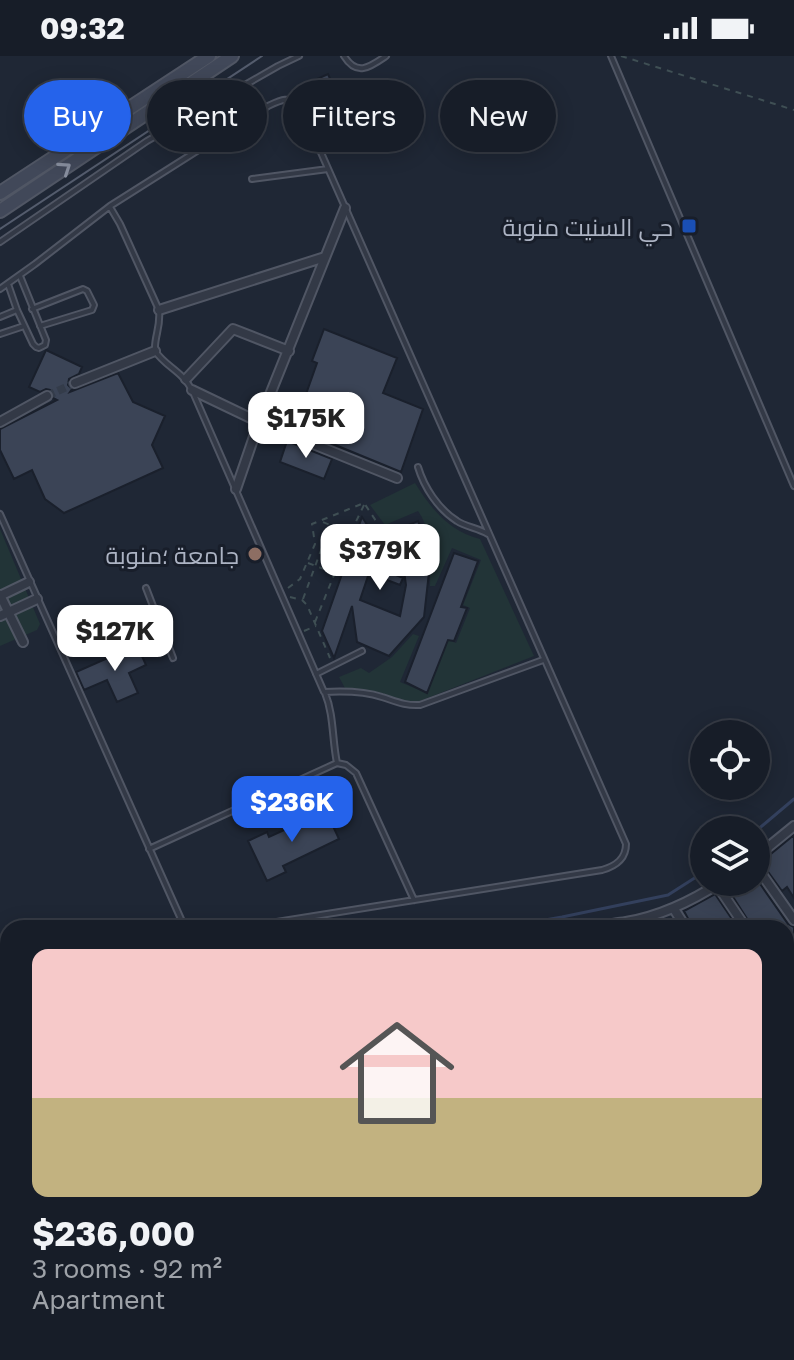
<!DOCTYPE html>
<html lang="en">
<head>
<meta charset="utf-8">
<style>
  body { margin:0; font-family:"Golos Text",Cairo,sans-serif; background:#202630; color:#f1f3f6; height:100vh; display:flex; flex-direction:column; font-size:30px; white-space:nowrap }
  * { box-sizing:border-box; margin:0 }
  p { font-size:26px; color:#9ea2a8 }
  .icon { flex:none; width:44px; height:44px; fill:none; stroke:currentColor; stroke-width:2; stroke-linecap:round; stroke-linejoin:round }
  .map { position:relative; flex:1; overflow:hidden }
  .panel { position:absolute; left:0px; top:864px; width:794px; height:440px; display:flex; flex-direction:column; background:#171d28; border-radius:24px 24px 0 0; box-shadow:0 4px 20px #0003,0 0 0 2px #363b45 }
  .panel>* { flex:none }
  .hud { position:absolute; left:24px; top:24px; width:746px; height:72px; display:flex; gap:16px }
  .controls { position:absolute; left:690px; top:664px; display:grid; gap:16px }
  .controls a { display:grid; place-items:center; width:80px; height:80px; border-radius:50%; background:#171d28; box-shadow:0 4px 20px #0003,0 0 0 2px #363b45; font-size:40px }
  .price { position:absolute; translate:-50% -68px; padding:0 18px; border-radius:16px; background:#fff; color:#222; font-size:26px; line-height:52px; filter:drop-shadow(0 2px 4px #0008) }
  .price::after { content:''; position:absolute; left:50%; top:48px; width:24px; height:18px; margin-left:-12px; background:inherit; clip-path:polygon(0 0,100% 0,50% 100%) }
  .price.selected { background:#2563eb; color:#fff }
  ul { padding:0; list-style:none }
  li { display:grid; align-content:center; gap:16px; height:424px; padding:0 32px }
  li+li { border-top:2px solid #363b45 }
  li span { display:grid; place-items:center; height:248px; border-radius:16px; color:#555 }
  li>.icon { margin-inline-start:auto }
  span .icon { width:144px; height:144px; fill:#fffc; stroke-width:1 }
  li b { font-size:34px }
  .pill { padding:0 28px; border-radius:36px; background:#171d28; box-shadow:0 4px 20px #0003,0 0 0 2px #363b45; font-size:28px; line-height:72px }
  .pill.selected { background:#2563eb; color:#fff }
  .status { display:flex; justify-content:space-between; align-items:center; height:56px; padding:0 40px; background:#171d28; direction:ltr }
  .status svg { height:22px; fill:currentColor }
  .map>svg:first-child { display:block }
  .green { fill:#223437 }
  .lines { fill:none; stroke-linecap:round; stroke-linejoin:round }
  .stream { stroke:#33405d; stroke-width:3 }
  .building { fill:#3b4456; stroke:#1a202c; stroke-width:2 }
  .street-tunnel { stroke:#343c4a; stroke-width:8; stroke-dasharray:8 4; stroke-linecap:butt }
  .lane-casing { stroke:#505664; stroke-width:8 }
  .street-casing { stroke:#505664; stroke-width:12 }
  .secondary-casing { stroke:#505664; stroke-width:16 }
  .path { stroke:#3f4f54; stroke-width:2; stroke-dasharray:6 6; stroke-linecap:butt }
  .lane { stroke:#333946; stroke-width:4 }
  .street { stroke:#333946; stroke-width:8 }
  .secondary { stroke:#414859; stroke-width:12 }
  .tram { stroke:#545c6d; stroke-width:2 }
  .oneway { stroke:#878e9e }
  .transit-dot { fill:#1a4fb4; stroke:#181e2a; stroke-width:3 }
  .education-dot { fill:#8d6e63; stroke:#181e2a; stroke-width:3 }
  .labels { text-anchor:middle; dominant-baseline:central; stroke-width:6; stroke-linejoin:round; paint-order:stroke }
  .poi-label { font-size:24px; fill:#acb3c3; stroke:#181e2a; text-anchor:end }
</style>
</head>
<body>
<div class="status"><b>09:32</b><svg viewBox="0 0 49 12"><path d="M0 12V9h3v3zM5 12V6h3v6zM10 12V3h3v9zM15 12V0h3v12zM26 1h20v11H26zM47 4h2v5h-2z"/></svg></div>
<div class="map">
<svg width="794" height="1304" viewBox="0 0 794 1304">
  <rect width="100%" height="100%" fill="#1f2735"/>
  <path class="green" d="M415 427C432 454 449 475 480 483L534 600 415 647 394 645 346 634 339 621 361 612 369 617 392 601 413 578 419 580 400 626 427 637 448 584 456 587 470 552 463 549 481 504 452 492 435 530H430C430 505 433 476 418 455L385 469 370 449Z
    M0 473 40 568 37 574 0 590Z"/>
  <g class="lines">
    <path class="stream" d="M756 775 794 743
      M499 872 562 861 668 839 704 816
      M0 994 8 992"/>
  </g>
  <path class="building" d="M328 18 343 53 319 64 304 29Z
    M324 273 397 302 383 337 423 353 401 416 294 372 317 307 312 305Z
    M46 294 82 311 79 318 69 323 68 329 72 333 70 336 118 317 133 346 165 360 152 389 163 412 64 457 45 443 32 414 14 423 0 394V373L57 344 53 342V337L50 334 46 333 40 336 29 331Z
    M287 385 332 403 324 423 280 406Z
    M362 461 377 484 368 507 403 522 400 529 369 517 360 544 400 560 406 529 402 501 392 476 418 465 424 479 428 500 429 516 424 561 389 600 357 586 352 550 334 602 322 575Z
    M454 497 478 505 461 551 467 552 454 585 448 584 427 637 405 626Z
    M137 589 146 609 129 617 138 637 117 646 107 624 84 634 76 616Z
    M326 755 339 783 283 810 286 816 267 825 248 785 267 776 269 781Z
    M794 779V842L787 831 782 835 761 806Z
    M756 822 788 868 794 871V918L786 923V895L790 892 786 887V872H772L769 866 759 872H753L728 833 735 829 733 826H756Z
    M715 838 738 872H693L684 855Z
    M786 944 790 950 794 951V1020L786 1014Z
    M786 1038 794 1052V1069L786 1072Z
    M83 1296H123L125 1301 121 1304H70Z
    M139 1296H156L160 1304H143Z
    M171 1296H213L207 1304H175Z
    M231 1296H274L261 1304H236Z
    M411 1296H438L444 1304H417Z
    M469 1296H485L490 1304H475Z
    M506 1296H540V1297L530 1304H511Z
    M609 1296H732L738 1304H595Z"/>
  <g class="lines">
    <path class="street-tunnel" d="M47 340 75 327"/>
    <defs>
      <path id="lane" d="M344 0C357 21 370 11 386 0
        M611 0 794 430
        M252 123 328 113
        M110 151 120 168 159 254C161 272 154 280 155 295 166 311 182 315 192 334L324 636C343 635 364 635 382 641 395 645 405 650 420 649L543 604
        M0 186 147 85 278 10 299 0
        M8 228 17 254 33 288 36 291 39 292 45 289 46 284 20 220
        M0 233 35 208 110 150 268 50C281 44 289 40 300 49L626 788C626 803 616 810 602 814L239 872
        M32 253 83 233 87 235 94 249 92 254 40 270
        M0 261 17 254
        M0 278 24 270
        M418 411C424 431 438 453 457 465 466 471 478 472 488 478
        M0 458 185 872
        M146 532 173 602
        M316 618 362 595
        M325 637C334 659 332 683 337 707L346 709 356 717 414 844
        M149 793 337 707"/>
      <path id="street" d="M159 254 325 201
        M186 323 233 273 289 295
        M75 327 155 295
        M192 334 259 366 397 422
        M0 366 47 340
        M236 433 259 366 345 152
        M0 539 23 586
        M0 540 29 526
        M0 560 37 543
        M756 801 794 770
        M756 810 794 864
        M717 829 746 872
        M674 853 686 872
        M588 872C601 869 614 868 626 866 661 860 692 845 721 826
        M786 931 794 944
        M0 966H8
        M0 1010 8 1007
        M786 1021 794 1032
        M786 1080 794 1076
        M0 1094 8 1108
        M786 1101 794 1102
        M786 1135 794 1148
        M786 1291 794 1284
        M130 1296 136 1304
        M163 1296 168 1304
        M547 1296 553 1304
        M744 1296 749 1304
        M57 1304 70 1296
        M214 1304 224 1296
        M573 1304 584 1296
        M771 1304 780 1296"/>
      <path id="secondary" d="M0 137 209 0
        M0 155 232 0"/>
    </defs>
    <use href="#lane" class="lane-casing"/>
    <use href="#street" class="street-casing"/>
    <use href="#secondary" class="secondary-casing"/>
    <path class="path" d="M621 0 794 54
      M351 476 364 449
      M308 507 332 516
      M288 532 300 523 315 488 312 468 364 447 384 477 379 495 382 496 380 507
      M290 541 302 544 307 549 330 602
      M303 543 330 470
      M315 566 351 477 320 465
      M304 575 316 570"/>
    <use href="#lane" class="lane"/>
    <use href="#street" class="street"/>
    <use href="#secondary" class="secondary"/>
    <path class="tram" d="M0 173 262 0"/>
  </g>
  <defs><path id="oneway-chevron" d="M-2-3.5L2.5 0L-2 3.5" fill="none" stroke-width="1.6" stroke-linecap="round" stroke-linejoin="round" transform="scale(2)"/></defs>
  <use class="oneway" href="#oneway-chevron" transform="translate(65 112) rotate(-34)"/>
  <rect class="transit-dot" x="681" y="162" width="16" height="16" rx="4"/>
  <circle class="education-dot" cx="255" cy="498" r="8"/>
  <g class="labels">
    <g class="poi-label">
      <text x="673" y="170">حي السنيت منوبة</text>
      <text x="239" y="498">جامعة ؛منوبة</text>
    </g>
  </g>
</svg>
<div class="controls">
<a><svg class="icon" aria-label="locate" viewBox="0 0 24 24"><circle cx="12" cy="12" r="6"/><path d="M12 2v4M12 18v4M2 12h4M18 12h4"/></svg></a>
<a><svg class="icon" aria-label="layers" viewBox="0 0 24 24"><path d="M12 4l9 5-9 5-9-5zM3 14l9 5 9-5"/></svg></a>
</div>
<b class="price" style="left:306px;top:404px">$175K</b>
<b class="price" style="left:380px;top:536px">$379K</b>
<b class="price" style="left:115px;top:617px">$127K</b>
<b class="price selected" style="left:292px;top:788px">$236K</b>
<div class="hud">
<a class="pill selected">Buy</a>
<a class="pill">Rent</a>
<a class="pill">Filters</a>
<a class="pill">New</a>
</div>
<section class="panel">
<ul>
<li><span style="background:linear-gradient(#f6c9c9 60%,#c2b280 0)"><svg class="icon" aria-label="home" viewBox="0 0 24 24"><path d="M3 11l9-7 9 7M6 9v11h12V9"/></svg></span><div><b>$236,000</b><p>3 rooms · 92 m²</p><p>Apartment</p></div></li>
</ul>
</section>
</div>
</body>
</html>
